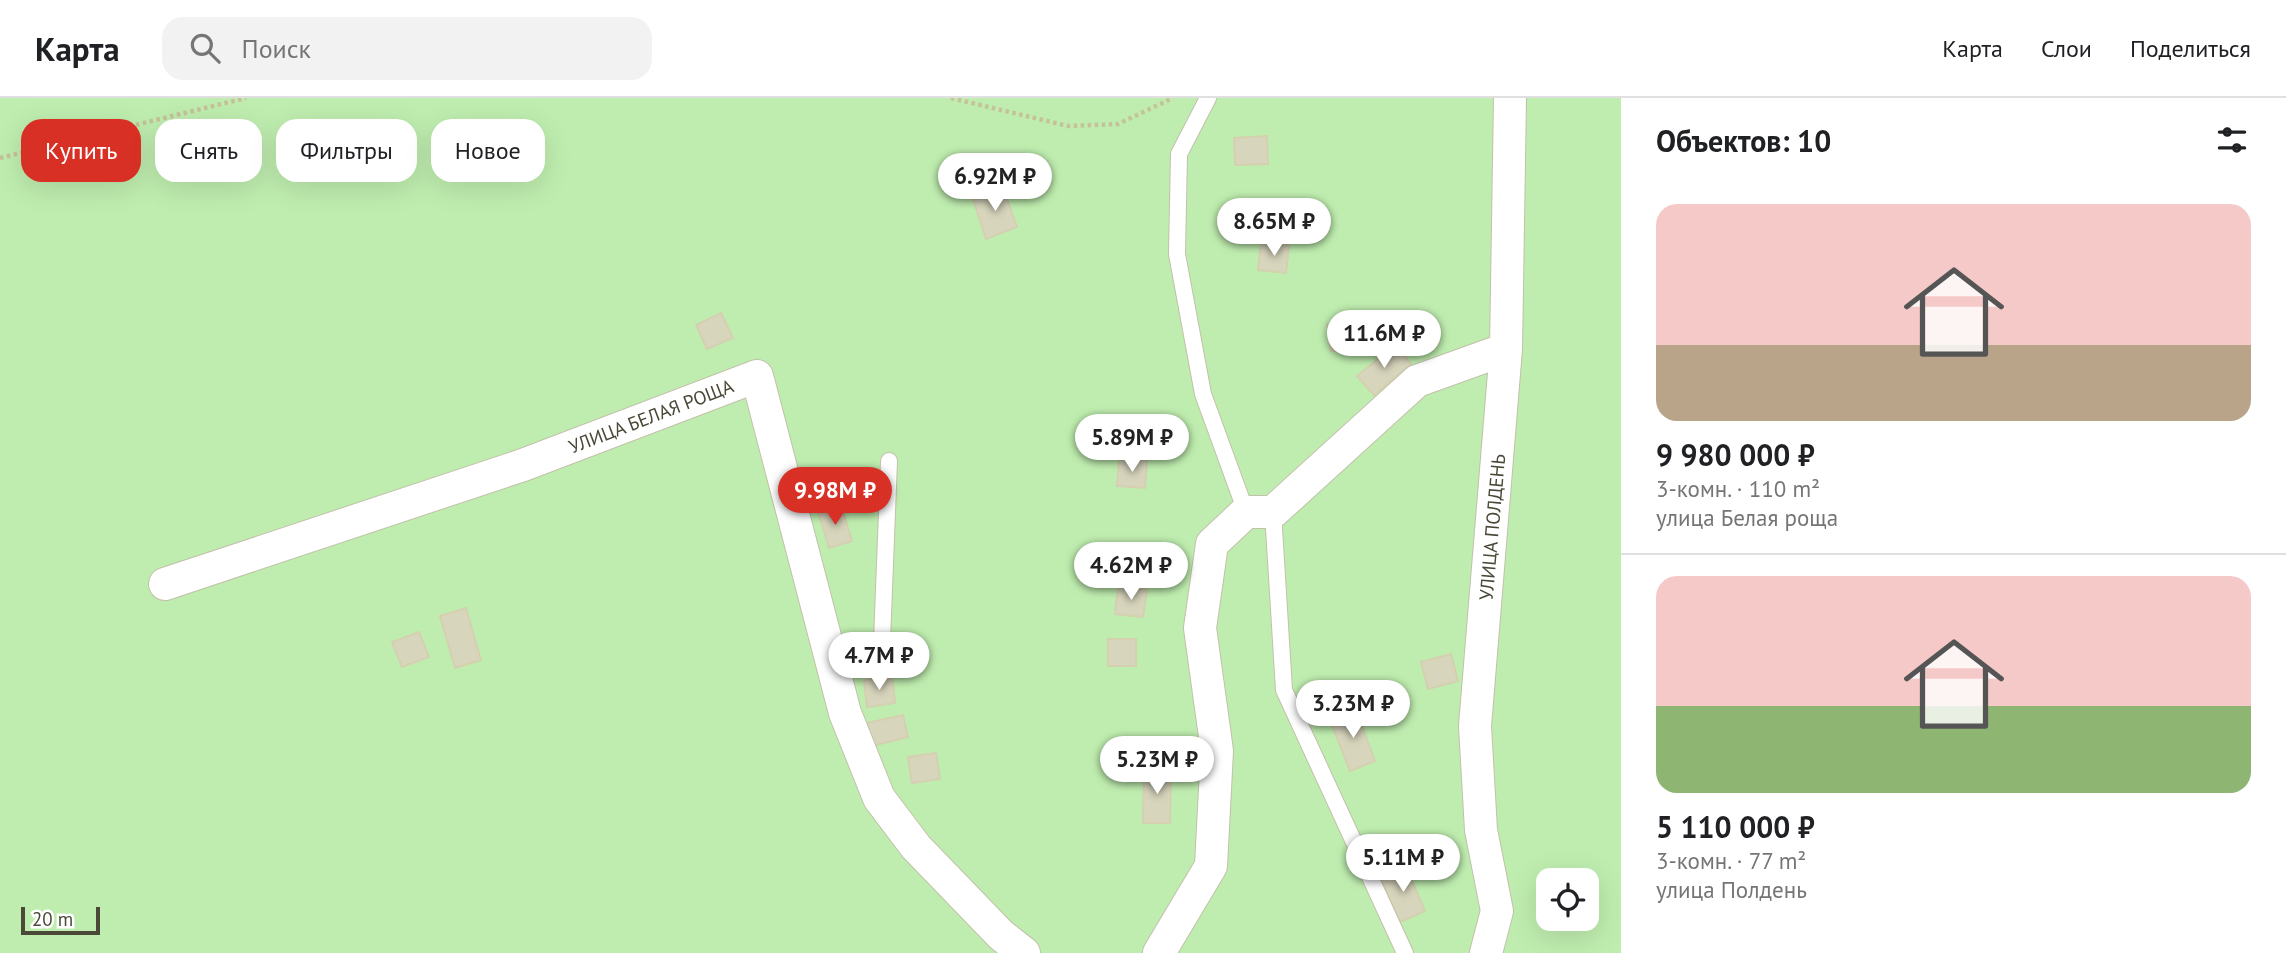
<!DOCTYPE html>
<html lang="ru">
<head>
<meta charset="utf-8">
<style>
  body { margin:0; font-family:"PT Sans",sans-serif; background:#f2f2f2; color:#202124; height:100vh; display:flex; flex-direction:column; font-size:26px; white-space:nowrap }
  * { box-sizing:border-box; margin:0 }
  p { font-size:23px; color:#757577 }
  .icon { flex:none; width:38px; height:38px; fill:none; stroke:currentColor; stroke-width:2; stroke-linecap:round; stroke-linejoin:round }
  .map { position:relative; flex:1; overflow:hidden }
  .sheet { display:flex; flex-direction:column; background:#fff; width:665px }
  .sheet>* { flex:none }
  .banner { position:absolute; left:21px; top:21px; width:665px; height:63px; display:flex; gap:14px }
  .buttons { position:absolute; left:1536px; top:770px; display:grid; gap:14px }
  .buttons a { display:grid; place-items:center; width:63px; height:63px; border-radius:14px; background:#fff; box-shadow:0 7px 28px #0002; font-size:35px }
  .scale { position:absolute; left:21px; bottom:18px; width:79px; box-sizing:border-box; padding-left:7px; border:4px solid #4a4836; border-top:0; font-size:19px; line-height:24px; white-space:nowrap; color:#4a4836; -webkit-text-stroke:5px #fff; paint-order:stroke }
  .price { position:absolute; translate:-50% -60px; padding:0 16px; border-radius:24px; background:#fff; color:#222; font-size:23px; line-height:46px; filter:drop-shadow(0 2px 4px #0008) }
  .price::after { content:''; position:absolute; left:50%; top:42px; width:21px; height:16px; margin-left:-10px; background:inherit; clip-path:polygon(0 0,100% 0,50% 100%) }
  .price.selected { background:#d93025; color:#fff }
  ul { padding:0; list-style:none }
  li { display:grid; align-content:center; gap:14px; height:371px; padding:0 35px }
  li+li { border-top:2px solid #e0e0e0 }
  li span { display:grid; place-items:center; height:217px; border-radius:21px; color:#555 }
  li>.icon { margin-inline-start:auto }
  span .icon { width:126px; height:126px; fill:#fffc; stroke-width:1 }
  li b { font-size:30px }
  h2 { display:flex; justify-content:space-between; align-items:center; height:84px; padding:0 35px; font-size:30px }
  .tag { padding:0 24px; border-radius:21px; background:#fff; box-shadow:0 7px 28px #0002; font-size:24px; line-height:63px }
  .tag.selected { background:#d93025; color:#fff }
  header { display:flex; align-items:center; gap:42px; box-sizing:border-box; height:98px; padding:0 35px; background:#fff; border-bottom:2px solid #e0e0e0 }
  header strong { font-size:33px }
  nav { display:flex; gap:38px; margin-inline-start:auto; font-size:24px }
  .search { width:490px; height:63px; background:#f2f2f2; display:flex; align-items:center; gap:18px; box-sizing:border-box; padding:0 24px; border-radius:21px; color:#757577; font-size:26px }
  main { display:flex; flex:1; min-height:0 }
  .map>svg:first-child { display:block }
  .green { fill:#bfedaf; fill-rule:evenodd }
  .building { fill:#d8d5bd; stroke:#d4d0b0; stroke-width:2 }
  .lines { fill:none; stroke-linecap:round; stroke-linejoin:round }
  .lane-casing { stroke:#c2c1aa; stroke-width:18 }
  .street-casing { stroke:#c2c1aa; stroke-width:34 }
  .path { stroke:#c5c29a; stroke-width:4.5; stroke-dasharray:3.5 3.5; stroke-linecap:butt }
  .lane { stroke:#fff; stroke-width:16 }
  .street { stroke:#fff; stroke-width:32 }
  .labels { text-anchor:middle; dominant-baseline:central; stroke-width:6; stroke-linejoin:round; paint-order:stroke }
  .street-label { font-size:19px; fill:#4a4836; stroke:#fff }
</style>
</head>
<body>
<header>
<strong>Карта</strong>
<div class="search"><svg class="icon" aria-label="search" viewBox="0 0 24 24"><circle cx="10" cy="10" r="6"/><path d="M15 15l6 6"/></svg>Поиск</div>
<nav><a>Карта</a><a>Слои</a><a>Поделиться</a></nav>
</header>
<main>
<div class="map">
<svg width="1621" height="855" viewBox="0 0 1621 855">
  <rect width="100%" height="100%" fill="#f6f5e9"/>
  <path class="green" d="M0 0H1621V855H0ZM1549 782H1587V821H1549Z"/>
  <path class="building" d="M1267 38 1268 66 1235 67 1234 40Z
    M1003 90 1017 129 986 141 973 101Z
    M1261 145 1289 148 1286 175 1258 172Z
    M721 215 733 240 707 251 696 227Z
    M1374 220 1377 247 1331 253 1327 226Z
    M1395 247 1411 266 1374 297 1357 278Z
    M1119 361 1147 363 1145 390 1117 388Z
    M841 407 852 443 829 450 818 414Z
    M1118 489 1147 492 1143 519 1115 516Z
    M466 510 481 562 455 570 440 518Z
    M419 534 429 559 402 569 392 544Z
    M1108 541H1136V568H1108Z
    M1451 556 1458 583 1428 591 1421 564Z
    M892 578 895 605 867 609 864 582Z
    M1356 612 1375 663 1350 673 1330 622Z
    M903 617 908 639 872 648 867 625Z
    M936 655 940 681 912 685 908 659Z
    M1144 670 1171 671 1170 725H1143Z
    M1406 769 1425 813 1400 824 1380 780Z"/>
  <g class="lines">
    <defs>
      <path id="lane" d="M1208 0 1179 56 1177 156 1203 296 1246 414
        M1273 414 1284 592 1405 855
        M834 567 882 543 889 363"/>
      <path id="street" d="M165 486 523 367 757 278 845 615 879 700 916 749 1001 837 1024 855
        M1159 855 1211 768 1217 653 1200 530 1212 446 1246 414H1273L1417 283 1506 251
        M1486 855 1497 813 1481 732 1475 628 1506 251 1510 0"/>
    </defs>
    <use href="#lane" class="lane-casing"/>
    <use href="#street" class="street-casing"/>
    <path class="path" d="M951 0 1068 28 1118 26 1173 0
      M0 60 246 0"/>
    <use href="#lane" class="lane"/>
    <use href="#street" class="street"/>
  </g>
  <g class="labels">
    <g class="street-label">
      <text transform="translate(651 318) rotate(-21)">УЛИЦА БЕЛАЯ РОЩА</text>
      <text transform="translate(1492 429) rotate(-85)">УЛИЦА ПОЛДЕНЬ</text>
    </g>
  </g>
</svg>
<div class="buttons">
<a><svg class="icon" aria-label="locate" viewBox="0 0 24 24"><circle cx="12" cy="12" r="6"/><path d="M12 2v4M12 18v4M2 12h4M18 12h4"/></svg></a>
</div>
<div class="scale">20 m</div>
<b class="price" style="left:995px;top:115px">6.92M ₽</b>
<b class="price" style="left:1274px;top:160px">8.65M ₽</b>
<b class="price" style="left:1384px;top:272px">11.6M ₽</b>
<b class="price" style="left:1132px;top:376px">5.89M ₽</b>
<b class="price selected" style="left:835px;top:429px">9.98M ₽</b>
<b class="price" style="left:1131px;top:504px">4.62M ₽</b>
<b class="price" style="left:879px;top:594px">4.7M ₽</b>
<b class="price" style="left:1353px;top:642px">3.23M ₽</b>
<b class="price" style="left:1157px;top:698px">5.23M ₽</b>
<b class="price" style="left:1403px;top:796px">5.11M ₽</b>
<div class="banner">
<a class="tag selected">Купить</a>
<a class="tag">Снять</a>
<a class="tag">Фильтры</a>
<a class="tag">Новое</a>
</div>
</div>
<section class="sheet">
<h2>Объектов: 10<svg class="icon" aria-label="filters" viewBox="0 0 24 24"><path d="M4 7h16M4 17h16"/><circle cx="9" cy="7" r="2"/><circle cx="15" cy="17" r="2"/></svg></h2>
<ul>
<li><span style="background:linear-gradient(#f6c9c9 65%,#b9a48a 0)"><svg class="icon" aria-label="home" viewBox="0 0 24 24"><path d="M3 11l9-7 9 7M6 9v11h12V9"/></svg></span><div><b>9 980 000 ₽</b><p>3-комн. · 110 m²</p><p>улица Белая роща</p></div></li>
<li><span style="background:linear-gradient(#f6c9c9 60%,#8fb573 0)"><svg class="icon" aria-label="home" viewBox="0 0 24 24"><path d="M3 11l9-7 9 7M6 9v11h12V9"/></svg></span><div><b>5 110 000 ₽</b><p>3-комн. · 77 m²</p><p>улица Полдень</p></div></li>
</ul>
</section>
</main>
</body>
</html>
